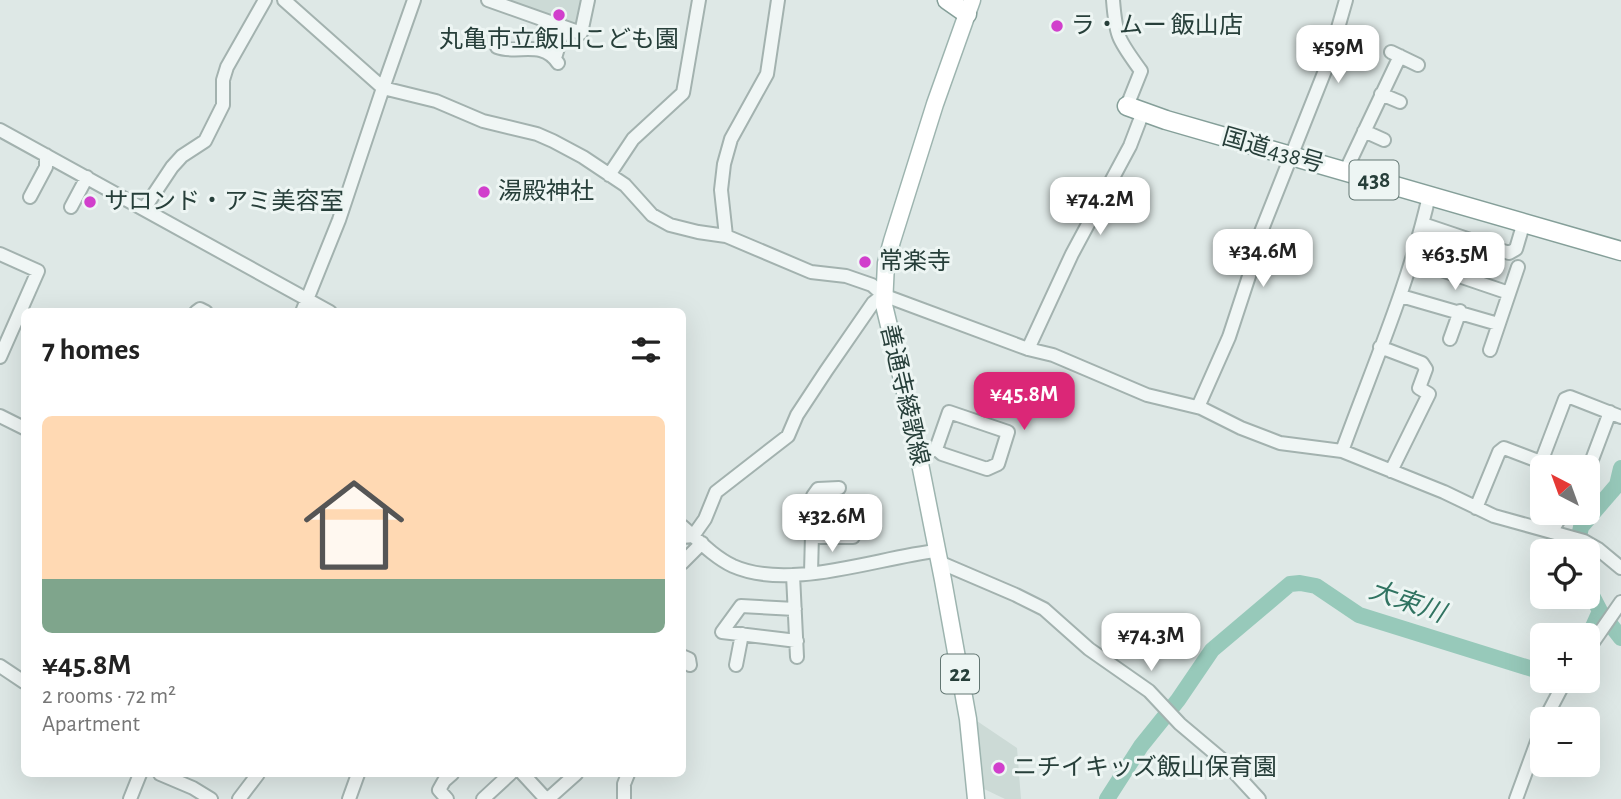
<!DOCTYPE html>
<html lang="en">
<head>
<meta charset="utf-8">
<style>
  body { margin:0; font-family:"Alegreya Sans","Noto Sans JP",sans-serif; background:#f6f6f6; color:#222; height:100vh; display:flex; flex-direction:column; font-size:26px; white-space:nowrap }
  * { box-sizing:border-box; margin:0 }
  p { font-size:23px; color:#767676 }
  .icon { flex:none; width:38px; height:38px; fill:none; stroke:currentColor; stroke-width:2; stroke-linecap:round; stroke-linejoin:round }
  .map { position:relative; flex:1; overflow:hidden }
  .drawer { position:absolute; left:21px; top:308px; width:665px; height:469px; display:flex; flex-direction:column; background:#fff; border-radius:10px; box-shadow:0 7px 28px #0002 }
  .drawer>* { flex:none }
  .needle { width:46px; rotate:319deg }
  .tools { position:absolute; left:1530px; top:455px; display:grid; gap:14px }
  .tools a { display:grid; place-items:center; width:70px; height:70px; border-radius:10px; background:#fff; box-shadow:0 7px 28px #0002; font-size:35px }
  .price { position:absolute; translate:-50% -60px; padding:0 16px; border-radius:14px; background:#fff; color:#222; font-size:23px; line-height:46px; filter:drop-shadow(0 2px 4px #0008) }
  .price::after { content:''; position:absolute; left:50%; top:42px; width:21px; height:16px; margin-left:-10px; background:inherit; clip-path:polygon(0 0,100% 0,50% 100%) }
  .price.current { background:#db2777; color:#fff }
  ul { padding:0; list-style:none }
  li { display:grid; align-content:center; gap:14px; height:371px; padding:0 21px }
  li+li { border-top:2px solid #e0e0e0 }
  li span { display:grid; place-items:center; height:217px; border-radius:10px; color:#555 }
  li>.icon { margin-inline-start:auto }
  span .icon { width:126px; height:126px; fill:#fffc; stroke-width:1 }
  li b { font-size:30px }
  h2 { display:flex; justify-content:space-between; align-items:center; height:84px; padding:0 21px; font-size:30px }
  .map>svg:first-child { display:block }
  .built { fill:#ccdad6 }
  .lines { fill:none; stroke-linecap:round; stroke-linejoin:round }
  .river { stroke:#97c9ba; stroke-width:16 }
  .minor-casing { stroke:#a3b2af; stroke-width:16 }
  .major-casing { stroke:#9db4af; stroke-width:19 }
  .highway-casing { stroke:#859f99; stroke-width:21 }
  .minor { stroke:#f0f6f5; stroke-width:12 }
  .major { stroke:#fff; stroke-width:16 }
  .highway { stroke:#fff; stroke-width:18 }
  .poi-dot { fill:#d13fcc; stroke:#edf5f3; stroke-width:2.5 }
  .labels { text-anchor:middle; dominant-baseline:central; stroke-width:6; stroke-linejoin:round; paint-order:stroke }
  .shield { fill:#edf5f3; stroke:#627672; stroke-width:2 }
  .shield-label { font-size:23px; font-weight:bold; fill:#273f3a }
  .poi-label { font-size:24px; fill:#273f3a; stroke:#edf5f3; text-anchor:start }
  .street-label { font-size:24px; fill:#273f3a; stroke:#edf5f3 }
  .water-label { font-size:26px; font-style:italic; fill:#307361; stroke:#edf5f3 }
</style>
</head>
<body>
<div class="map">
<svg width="1621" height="799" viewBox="0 0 1621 799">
  <rect width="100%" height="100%" fill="#dee8e6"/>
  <path class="built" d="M498 0H583L579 23 573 27Z
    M974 719 1017 748 1021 799H1005L982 788Z"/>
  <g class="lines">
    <path class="river" d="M1576 551 1581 527 1617 485 1621 468
      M1587 586 1600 611 1621 638
      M1587 640 1600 611
      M1107 799 1141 746 1178 700 1212 650 1290 584 1300 583 1316 586 1359 615 1542 672"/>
    <defs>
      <path id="minor" d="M284 0 383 88 414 0
        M488 0 581 33 588 0
        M1113 0C1116 39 1119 40 1141 71L1127 106
        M497 47C517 55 542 39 558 63
        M1391 52 1418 65
        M555 58 564 28
        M1381 94 1400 102
        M0 130 330 312
        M1364 131 1384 140
        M1345 172 1400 56
        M609 175 633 139 683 93 699 0
        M30 197 46 167V155
        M71 207 87 177
        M144 209 172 167 182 156 205 141 223 105V80L227 67 265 0
        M1423 224 1509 253 1516 249 1524 222
        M726 236 721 190 724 164 731 139 767 74 778 0
        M0 254 38 271 0 357
        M1412 260 1509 293
        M1401 296 1498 324
        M196 312 200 309 206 312
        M302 312 339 220 383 88 436 101 483 121 537 134 553 141 583 157 625 185 652 215 670 225 698 232 726 236 811 272 846 276 872 285 883 295 1028 349 1053 355 1147 395 1201 408 1241 428 1280 443 1342 451 1444 492 1494 516 1584 541 1598 549 1621 568
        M1450 339 1460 311
        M1380 347 1422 363 1426 369 1419 388 1429 394 1391 471
        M1028 349 1072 254 1130 146 1143 112
        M1490 350 1518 267
        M1198 407 1229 337 1250 273 1257 242 1328 63 1346 0
        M0 416 24 428
        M1342 451C1373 366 1409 284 1429 196
        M918 455 936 449 942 454 987 469 998 464 1008 432 949 412 936 449
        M1541 462 1565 399 1570 397 1621 417
        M1587 473 1610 412
        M1476 508 1499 452 1504 448 1554 467
        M682 526C698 540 714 557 733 566 789 591 876 558 936 551
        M1551 532 1563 513
        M682 537 693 536 705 519 716 492 788 436 797 415 826 371 873 303 883 295
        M812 537H853
        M939 562 1016 595 1044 609 1089 649 1149 691 1180 724 1224 761 1259 799
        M682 563 702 543
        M811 573 813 496 818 489 839 488
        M793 575 797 657
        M795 609 741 606 722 632 797 641
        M1587 651 1621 602
        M682 656 689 659 690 665
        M736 665 742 634
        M0 666 24 682
        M1545 719 1565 681
        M160 774 193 788 211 799
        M523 774 546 799
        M130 799 140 774
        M239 799 258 774
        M349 799 358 774
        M447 799 439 790 444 781 452 774
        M483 799 510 774
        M548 799 576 774
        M624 799V784L628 774
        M1516 799 1542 728"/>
      <path id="major" d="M972 0 935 104 892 241 886 263 884 305 910 413 943 580 968 719 976 799"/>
      <path id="highway" d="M947 0 967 14
        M1127 106 1166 120 1621 251"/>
    </defs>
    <use href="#minor" class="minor-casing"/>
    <use href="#major" class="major-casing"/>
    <use href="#highway" class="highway-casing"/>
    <use href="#minor" class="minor"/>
    <use href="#major" class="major"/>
    <use href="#highway" class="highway"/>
  </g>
  <g class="poi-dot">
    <circle cx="559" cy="15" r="7"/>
    <circle cx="1057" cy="26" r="7"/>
    <circle cx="484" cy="192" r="7"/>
    <circle cx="90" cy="202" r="7"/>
    <circle cx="865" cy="262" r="7"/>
    <circle cx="999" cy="768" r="7"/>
  </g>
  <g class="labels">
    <g class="shield">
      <rect x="1349.5" y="160.5" width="49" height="39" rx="5"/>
      <rect x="941" y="654.5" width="38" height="39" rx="5"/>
    </g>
    <g class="shield-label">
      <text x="1374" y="180">438</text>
      <text x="960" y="674">22</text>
    </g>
    <g class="poi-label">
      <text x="1071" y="26">ラ・ムー 飯山店</text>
      <text x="559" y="40" text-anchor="middle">丸亀市立飯山こども園</text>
      <text x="498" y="192">湯殿神社</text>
      <text x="104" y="202">サロンド・アミ美容室</text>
      <text x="879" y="262">常楽寺</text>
      <text x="1013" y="768">ニチイキッズ飯山保育園</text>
    </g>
    <g class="street-label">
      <text transform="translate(1273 151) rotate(16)">国道438号</text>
      <text transform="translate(904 395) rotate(77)">善通寺綾歌線</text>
    </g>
    <g class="water-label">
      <text transform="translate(1407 602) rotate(19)">大束川</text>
    </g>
  </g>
</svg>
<div class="tools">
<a><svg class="needle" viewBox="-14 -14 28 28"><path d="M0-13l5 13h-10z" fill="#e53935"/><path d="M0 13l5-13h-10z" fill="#767676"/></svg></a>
<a><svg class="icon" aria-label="locate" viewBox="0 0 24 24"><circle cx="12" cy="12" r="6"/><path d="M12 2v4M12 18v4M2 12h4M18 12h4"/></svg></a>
<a>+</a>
<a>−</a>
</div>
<b class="price" style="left:1338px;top:85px">¥59M</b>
<b class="price" style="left:1100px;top:237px">¥74.2M</b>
<b class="price" style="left:1263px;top:289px">¥34.6M</b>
<b class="price" style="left:1455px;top:292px">¥63.5M</b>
<b class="price current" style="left:1024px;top:432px">¥45.8M</b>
<b class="price" style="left:832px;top:554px">¥32.6M</b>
<b class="price" style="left:1151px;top:673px">¥74.3M</b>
<section class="drawer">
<h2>7 homes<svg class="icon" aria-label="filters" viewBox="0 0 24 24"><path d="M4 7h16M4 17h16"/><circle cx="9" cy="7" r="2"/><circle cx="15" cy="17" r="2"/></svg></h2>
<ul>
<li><span style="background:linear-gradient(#ffd9b3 75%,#7fa58c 0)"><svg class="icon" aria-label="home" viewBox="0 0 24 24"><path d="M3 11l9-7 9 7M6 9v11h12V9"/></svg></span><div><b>¥45.8M</b><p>2 rooms · 72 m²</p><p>Apartment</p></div></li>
</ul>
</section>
</div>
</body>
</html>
